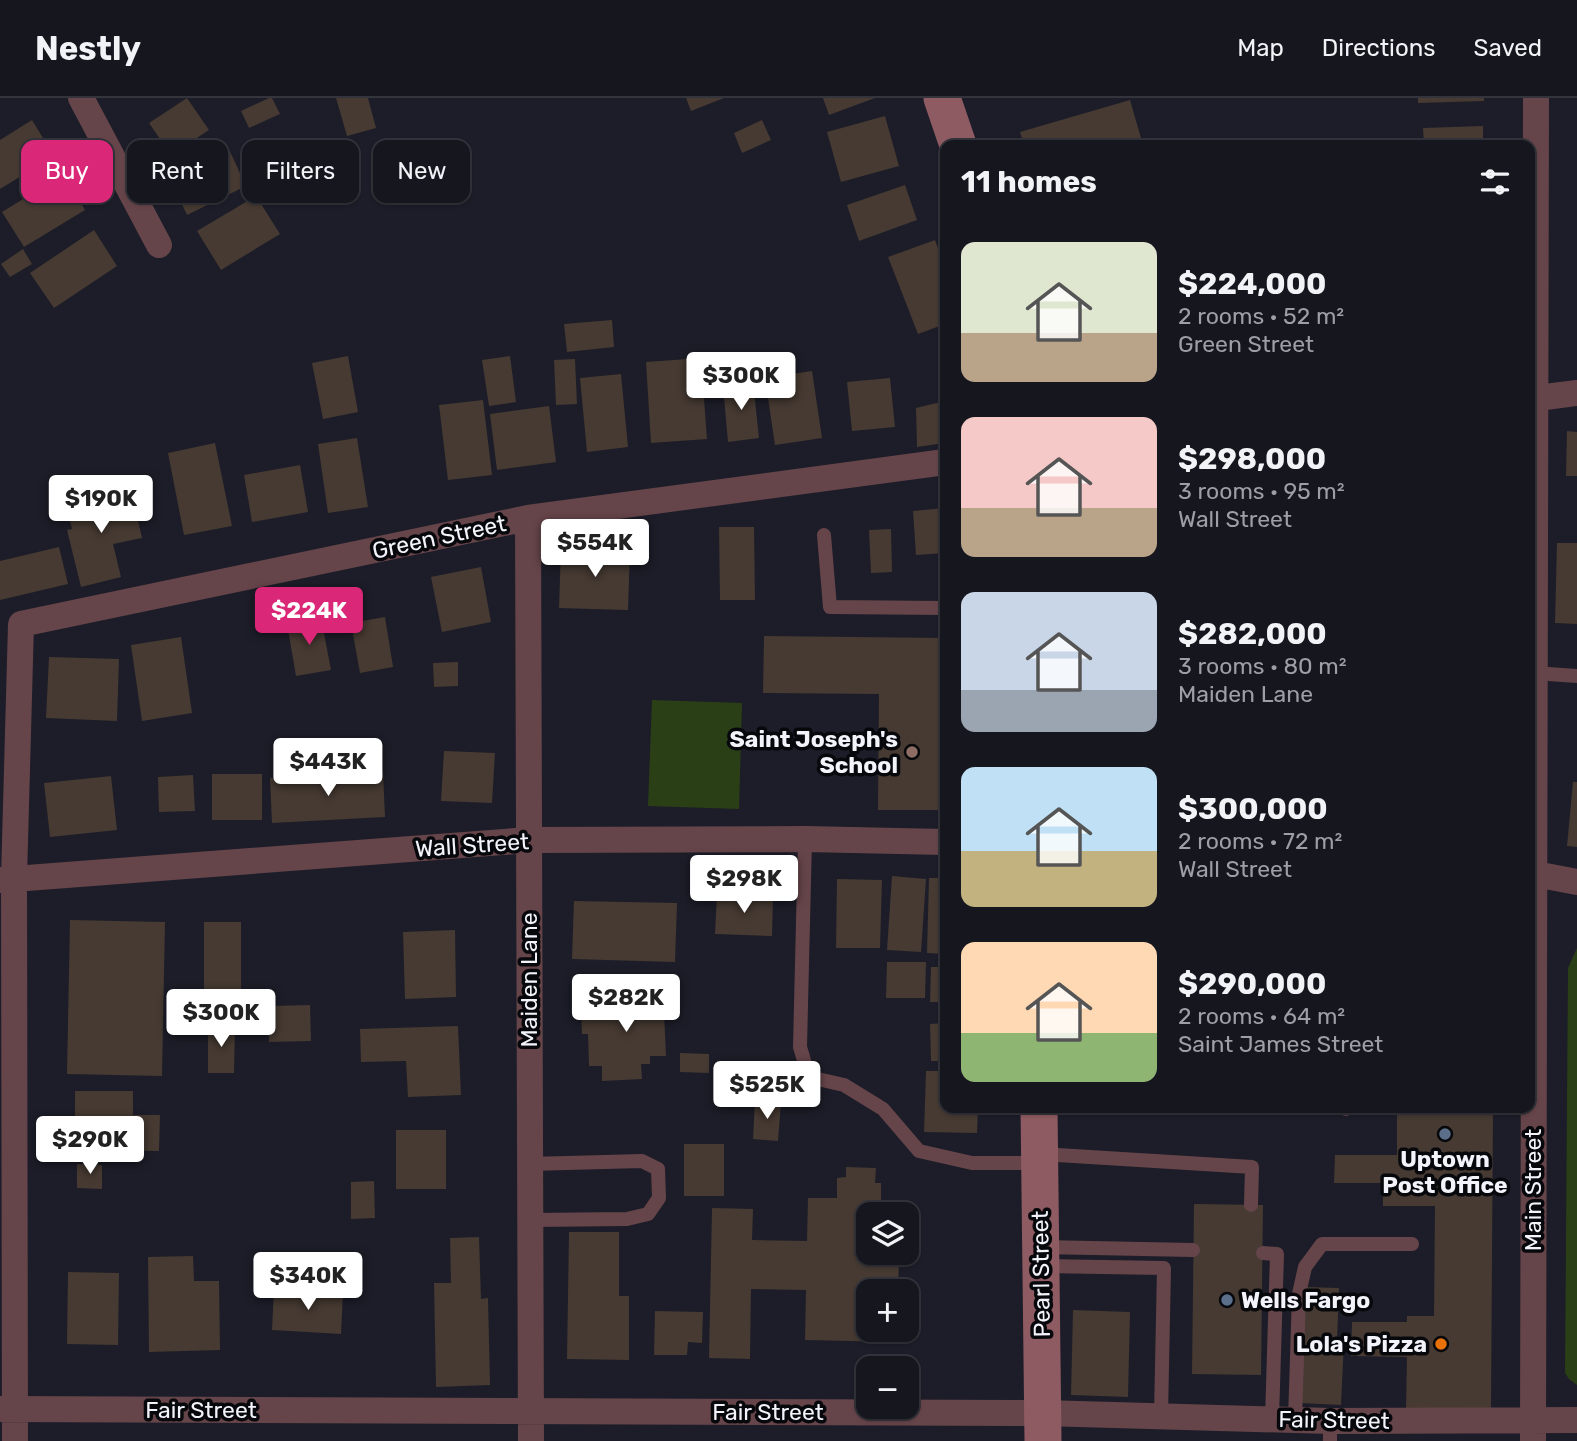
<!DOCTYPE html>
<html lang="en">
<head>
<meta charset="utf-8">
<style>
  body { margin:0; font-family:Rubik,sans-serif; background:#1e1f27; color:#f1f3f6; height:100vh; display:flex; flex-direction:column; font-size:26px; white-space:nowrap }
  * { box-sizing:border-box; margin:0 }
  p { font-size:23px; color:#9d9fa4 }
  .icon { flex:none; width:38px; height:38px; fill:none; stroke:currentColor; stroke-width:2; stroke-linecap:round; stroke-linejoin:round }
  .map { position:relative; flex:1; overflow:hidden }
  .drawer { position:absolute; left:940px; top:42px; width:595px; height:973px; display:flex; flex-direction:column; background:#15161e; border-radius:14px; box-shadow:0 2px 5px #0004,0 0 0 2px #34353c }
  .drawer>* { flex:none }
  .guide { position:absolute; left:21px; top:42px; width:665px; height:63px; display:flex; gap:14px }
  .tools { position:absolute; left:856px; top:1104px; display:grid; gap:14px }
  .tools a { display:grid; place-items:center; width:63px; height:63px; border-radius:14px; background:#15161e; box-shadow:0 2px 5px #0004,0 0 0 2px #34353c; font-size:35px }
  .price { position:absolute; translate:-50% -60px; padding:0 16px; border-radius:7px; background:#fff; color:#222; font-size:23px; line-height:46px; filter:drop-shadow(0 2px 4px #0008) }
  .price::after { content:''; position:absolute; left:50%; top:42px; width:21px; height:16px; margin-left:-10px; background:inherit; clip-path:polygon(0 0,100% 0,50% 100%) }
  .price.active { background:#db2777; color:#fff }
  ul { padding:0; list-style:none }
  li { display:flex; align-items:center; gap:21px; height:175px; padding:0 21px }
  li span { display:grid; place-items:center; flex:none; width:196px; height:140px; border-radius:14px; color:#555 }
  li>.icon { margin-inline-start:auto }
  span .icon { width:84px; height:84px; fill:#fffc; stroke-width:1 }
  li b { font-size:30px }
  h2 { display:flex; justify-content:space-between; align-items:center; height:84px; padding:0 21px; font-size:30px }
  .chip { padding:0 24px; border-radius:14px; background:#15161e; box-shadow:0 2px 5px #0004,0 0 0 2px #34353c; font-size:24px; line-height:63px }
  .chip.active { background:#db2777; color:#fff }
  header { display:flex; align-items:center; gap:42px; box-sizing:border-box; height:98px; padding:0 35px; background:#15161e; border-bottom:2px solid #34353c }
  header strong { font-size:33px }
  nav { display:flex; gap:38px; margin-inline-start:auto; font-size:24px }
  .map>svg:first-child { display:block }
  .green { fill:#2b3f16 }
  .building { fill:#463a32 }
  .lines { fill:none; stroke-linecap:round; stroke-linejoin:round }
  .service { stroke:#66454a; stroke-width:14 }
  .minor { stroke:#66454a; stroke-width:26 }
  .secondary { stroke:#8f5b62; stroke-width:37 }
  .education-dot { fill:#8d6e63; stroke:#07080c; stroke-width:2.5 }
  .service-dot { fill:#5c6f8a; stroke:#07080c; stroke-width:2.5 }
  .food-dot { fill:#e8710a; stroke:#07080c; stroke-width:2.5 }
  .labels { text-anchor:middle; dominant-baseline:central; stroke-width:7; stroke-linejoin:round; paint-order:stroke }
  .street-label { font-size:23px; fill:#f3f3fb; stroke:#07080c }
  .poi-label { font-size:23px; font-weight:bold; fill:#f3f3fb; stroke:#07080c; text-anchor:end }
</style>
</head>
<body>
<header>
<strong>Nestly</strong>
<nav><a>Map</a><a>Directions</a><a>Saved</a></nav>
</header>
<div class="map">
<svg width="1577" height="1343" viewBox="0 0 1577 1343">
  <rect width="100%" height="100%" fill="#1c1d28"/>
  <path class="green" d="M652 602 742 605 739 711 648 708Z
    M1577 850V1287L1569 1281 1565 1275 1568 870Z"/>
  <path class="building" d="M187 0 209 32 171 57 149 25Z
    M269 0H272L280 16 249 30 241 13Z
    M336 0H368L376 30 347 38Z
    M686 0H724L691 13Z
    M823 0H875L829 17Z
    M1418 0H1484V3L1418 5Z
    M1130 2 1143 47H1024L1020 34Z
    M885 18 899 68 841 84 827 34Z
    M32 22 54 58 0 91V42Z
    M762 22 771 42 742 55 734 35Z
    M1483 28V47H1424L1423 30Z
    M226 45 246 88 187 117 167 74Z
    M64 76 85 112 24 149 2 114Z
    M905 87 917 122 859 143 847 107Z
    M256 98 280 136 221 172 197 133Z
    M94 132 117 168 54 210 30 175Z
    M935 142 945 169V226L918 236 888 159Z
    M23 151 32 166 10 179 1 166Z
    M612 222 614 249 567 254 564 226Z
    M945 247V270H944L939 250Z
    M348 258 358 314 323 321 312 265Z
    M510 258 516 304 489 308 482 262Z
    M701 260 707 341 651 345 646 264Z
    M575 261 577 306 556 307 554 262Z
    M812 273 822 340 775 347 765 280Z
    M621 276 628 349 587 354 580 280Z
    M890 280 895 329 852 333 847 284Z
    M753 284 759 340 728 344 723 288Z
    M483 302 492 377 448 382 439 307Z
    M945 303V345L917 349 916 310Z
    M549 308 556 364 497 372 490 316Z
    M1567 333 1577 334V378H1566Z
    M357 340 368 409 328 415 318 346Z
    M215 345 232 428 184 437 168 355Z
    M300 367 308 414 252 424 244 377Z
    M131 392 142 440 113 446 121 479 81 489 67 432 72 431 66 407Z
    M945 410V455L916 457 913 413Z
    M719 429H754L755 502H720Z
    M891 431 892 474 871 475 869 432Z
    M1557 445H1577V526L1555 525Z
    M59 449 68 486 0 502V463Z
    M561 451 630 452 628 512 559 510Z
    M481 469 491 524 442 534 431 479Z
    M321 519 331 572 296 578 287 526Z
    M385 519 393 569 360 575 351 525Z
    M764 538 945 540V712H878L879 596 763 595Z
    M181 539 192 615 142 623 131 547Z
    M49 559 119 561 117 623 46 620Z
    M458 564V588L434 589 433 565Z
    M444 653 495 655 492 705 441 703Z
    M383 674 385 719 272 725 270 680Z
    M212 676H262V722H212Z
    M193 677 195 713 159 714 158 679Z
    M111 678 117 732 50 739 44 685Z
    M1573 684H1577V749L1567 748Z
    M892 778 926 781 921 854 887 852Z
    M929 780H945V856L927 855Z
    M837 781 882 782 880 850H836Z
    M717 797 773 798 772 838 715 836Z
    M574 803 677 805 675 864 572 861Z
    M70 822 165 824 162 978 67 976Z
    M204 824H241V904H204Z
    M455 832 456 899 405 901 403 834Z
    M887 864H926L925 900H886Z
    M931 869H945V904H930Z
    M663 893 666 958H650V966H641L642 981 602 983V968H589L588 936H582L581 913H605L604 895Z
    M310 907 311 943 269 944V908Z
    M945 925V963H931L930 926Z
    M208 927H235L234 975H208Z
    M458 928 461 997 408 999 406 963 361 964 360 931Z
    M680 955 709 956V975L680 974Z
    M926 973H945V1010H978L977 1035 924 1034Z
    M75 993H133V1017H160L159 1053 91 1052 92 1035 75 1034Z
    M755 1003 781 1004 778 1043 753 1041Z
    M1387 1010H1493L1491 1312 1406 1311 1407 1259 1351 1258 1352 1224H1407V1218H1434L1435 1108H1383V1085H1334L1335 1057H1397V1013H1387Z
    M396 1032H446V1091H396Z
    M684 1046H724V1098H684Z
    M77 1066 102 1067V1091L77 1090Z
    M846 1069 876 1070 875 1085H881V1104H900V1116H868V1155H899L898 1194H868V1232H897V1244L805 1242 806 1192 751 1191 750 1261 709 1260 712 1110 753 1111 752 1142 807 1143 808 1100H837V1080L846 1079Z
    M374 1083 375 1120 351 1121V1084Z
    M1194 1106 1263 1107 1261 1277 1192 1276Z
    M569 1134H619V1198H629V1262L567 1261Z
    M479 1139 481 1201 488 1200 490 1287 436 1289 434 1185H451L450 1140Z
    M193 1158 194 1183H219L220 1252 149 1254 148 1159Z
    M68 1174 119 1175 118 1247 67 1246Z
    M1305 1189 1339 1190 1337 1243H1344L1341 1307 1300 1305Z
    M274 1191 343 1195 341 1236 272 1232Z
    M1073 1212 1130 1214 1128 1299 1071 1297Z
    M655 1213 703 1214 702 1245 688 1244 687 1257H654Z"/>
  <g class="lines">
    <path class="service" d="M824 437 830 509 945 510
      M1534 575 1577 578
      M805 741 800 949 809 979 844 987 883 1011 919 1053 972 1065H1039
      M1346 1011V1010
      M1041 1056 1252 1069 1251 1107
      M529 1066 642 1063 658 1071 659 1100 648 1116 627 1121 531 1122
      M1042 1149 1193 1152
      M1263 1155 1277 1156 1272 1321
      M1041 1168 1164 1170 1161 1318
      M1295 1322 1299 1196 1305 1169 1322 1146H1412
      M1330 1343V1323"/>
    <path class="minor" d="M81 0 159 147
      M1530 301 1577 295
      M528 420 531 1343
      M1530 775 1577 784
      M0 782 529 742 805 741 945 744
      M0 1311 1043 1315 1330 1323 1577 1322
      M15 1343 14 780 21 526 528 420 945 364
      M1533 1343 1536 0"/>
    <path class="secondary" d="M942 0 958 47
      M1039 1010 1043 1343"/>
  </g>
  <circle class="education-dot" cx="912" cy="654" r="7"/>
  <g class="service-dot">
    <circle cx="1445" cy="1036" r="7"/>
    <circle cx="1227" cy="1202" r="7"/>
  </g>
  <circle class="food-dot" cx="1441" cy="1246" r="7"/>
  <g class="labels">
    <g class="street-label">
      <text transform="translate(439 439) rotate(-12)">Green Street</text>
      <text transform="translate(472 747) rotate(-4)">Wall Street</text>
      <text transform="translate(529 882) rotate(-90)">Maiden Lane</text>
      <text transform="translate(1533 1092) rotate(-90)">Main Street</text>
      <text transform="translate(1041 1176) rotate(-91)">Pearl Street</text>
      <text x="201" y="1312">Fair Street</text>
      <text x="768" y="1314">Fair Street</text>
      <text transform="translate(1334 1322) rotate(1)">Fair Street</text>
    </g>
    <g class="poi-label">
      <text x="898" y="641">Saint Joseph's<tspan x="898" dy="26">School</tspan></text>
      <text x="1445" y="1061" text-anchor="middle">Uptown<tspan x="1445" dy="26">Post Office</tspan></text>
      <text x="1241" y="1202" text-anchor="start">Wells Fargo</text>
      <text x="1427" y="1246">Lola's Pizza</text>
    </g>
  </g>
</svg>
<div class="tools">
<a><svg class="icon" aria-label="layers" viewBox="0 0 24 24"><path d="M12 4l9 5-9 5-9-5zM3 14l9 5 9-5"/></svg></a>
<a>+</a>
<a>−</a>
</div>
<b class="price" style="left:741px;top:314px">$300K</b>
<b class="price" style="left:101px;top:437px">$190K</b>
<b class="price" style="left:595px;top:481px">$554K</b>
<b class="price active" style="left:309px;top:549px">$224K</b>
<b class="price" style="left:328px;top:700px">$443K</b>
<b class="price" style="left:744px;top:817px">$298K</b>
<b class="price" style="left:626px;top:936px">$282K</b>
<b class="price" style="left:221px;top:951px">$300K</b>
<b class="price" style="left:767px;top:1023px">$525K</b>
<b class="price" style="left:90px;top:1078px">$290K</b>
<b class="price" style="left:308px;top:1214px">$340K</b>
<div class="guide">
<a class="chip active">Buy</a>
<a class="chip">Rent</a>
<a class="chip">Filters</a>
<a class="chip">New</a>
</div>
<section class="drawer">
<h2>11 homes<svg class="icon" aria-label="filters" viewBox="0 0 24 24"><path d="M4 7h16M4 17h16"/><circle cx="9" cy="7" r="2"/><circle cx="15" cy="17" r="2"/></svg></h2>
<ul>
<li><span style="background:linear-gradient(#dfe7d0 65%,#b9a48a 0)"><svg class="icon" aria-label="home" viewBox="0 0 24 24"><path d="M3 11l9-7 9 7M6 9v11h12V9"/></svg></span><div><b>$224,000</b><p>2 rooms · 52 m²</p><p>Green Street</p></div></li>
<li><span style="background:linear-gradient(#f6c9c9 65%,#b9a48a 0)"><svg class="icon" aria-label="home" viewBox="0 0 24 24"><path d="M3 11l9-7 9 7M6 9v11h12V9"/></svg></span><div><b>$298,000</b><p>3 rooms · 95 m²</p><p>Wall Street</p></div></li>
<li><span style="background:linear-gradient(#c9d6e8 70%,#9aa5b1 0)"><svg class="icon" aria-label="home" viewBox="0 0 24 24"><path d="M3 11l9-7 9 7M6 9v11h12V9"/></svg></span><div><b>$282,000</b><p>3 rooms · 80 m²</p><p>Maiden Lane</p></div></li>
<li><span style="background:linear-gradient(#bfe0f5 60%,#c2b280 0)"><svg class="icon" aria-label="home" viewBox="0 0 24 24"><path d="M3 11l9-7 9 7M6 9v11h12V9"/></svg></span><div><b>$300,000</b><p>2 rooms · 72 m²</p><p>Wall Street</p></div></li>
<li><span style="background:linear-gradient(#ffd9b3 65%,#8fb573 0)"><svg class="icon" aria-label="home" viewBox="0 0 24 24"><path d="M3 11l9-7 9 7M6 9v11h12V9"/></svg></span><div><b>$290,000</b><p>2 rooms · 64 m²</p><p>Saint James Street</p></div></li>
</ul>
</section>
</div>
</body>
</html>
